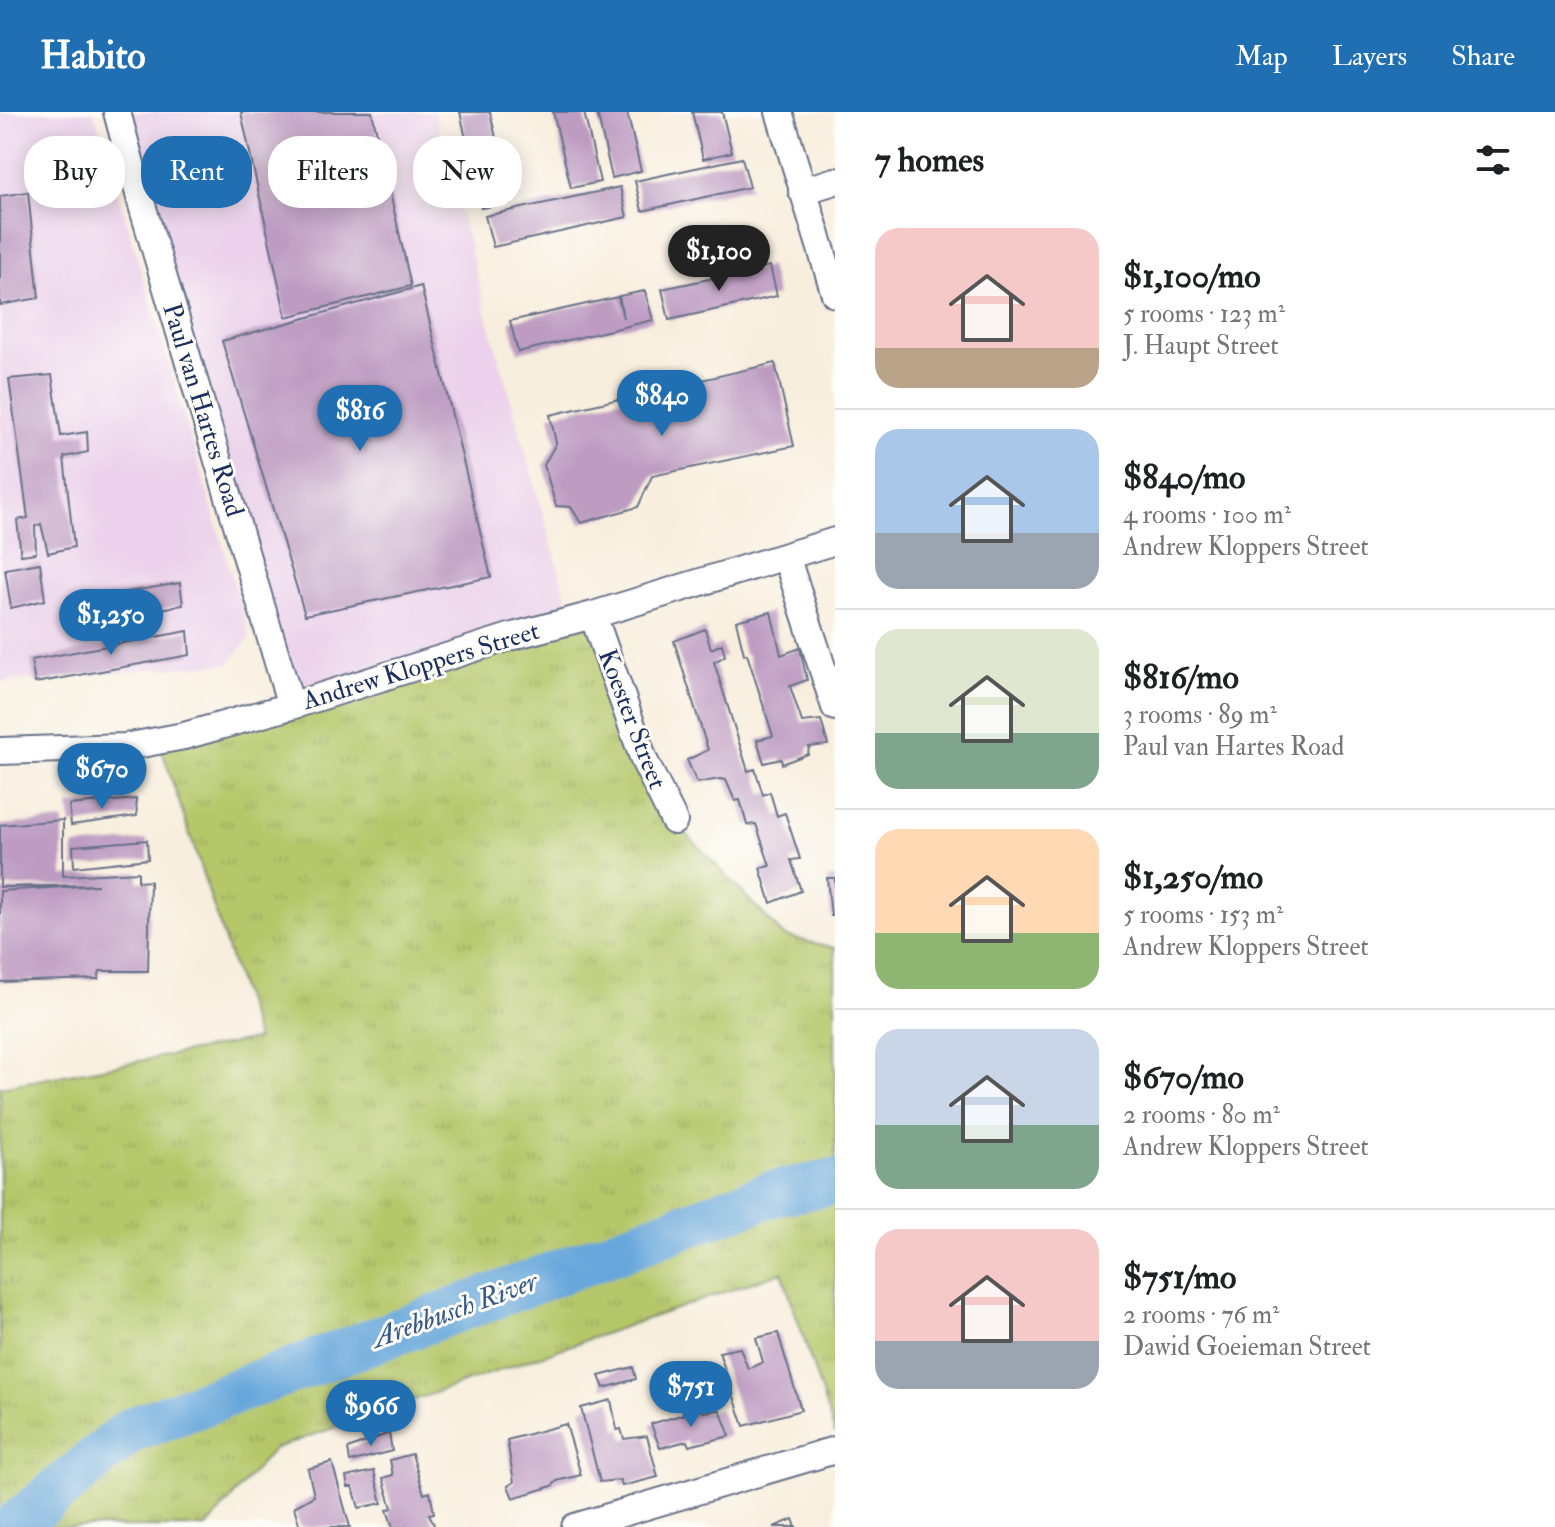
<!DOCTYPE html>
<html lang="en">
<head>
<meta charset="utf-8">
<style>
  body { margin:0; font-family:"IM FELL Double Pica",serif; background:#f2f2f2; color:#202124; height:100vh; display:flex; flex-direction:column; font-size:30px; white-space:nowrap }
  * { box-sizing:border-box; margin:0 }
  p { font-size:26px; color:#757577 }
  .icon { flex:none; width:44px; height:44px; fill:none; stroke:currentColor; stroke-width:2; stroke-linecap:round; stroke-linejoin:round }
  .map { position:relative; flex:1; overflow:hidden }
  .sheet { display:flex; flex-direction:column; background:#fff; width:720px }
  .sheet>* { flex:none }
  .banner { position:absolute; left:24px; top:24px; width:690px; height:72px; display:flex; gap:16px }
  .price { position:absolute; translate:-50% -68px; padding:0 18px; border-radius:28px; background:#1f6fb2; color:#fff; font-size:26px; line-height:52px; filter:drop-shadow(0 2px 4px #0008) }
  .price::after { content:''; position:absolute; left:50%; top:48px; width:24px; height:18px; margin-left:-12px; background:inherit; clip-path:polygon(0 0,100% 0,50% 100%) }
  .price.on { background:#222; color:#fff }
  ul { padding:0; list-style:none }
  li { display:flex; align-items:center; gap:24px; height:200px; padding:0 40px }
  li+li { border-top:2px solid #e0e0e0 }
  li span { display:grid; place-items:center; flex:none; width:224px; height:160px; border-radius:24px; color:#555 }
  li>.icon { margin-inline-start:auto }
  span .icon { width:96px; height:96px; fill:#fffc; stroke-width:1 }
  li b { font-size:34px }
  h2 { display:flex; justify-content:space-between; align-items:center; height:96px; padding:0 40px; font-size:34px }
  .pill { padding:0 28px; border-radius:32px; background:#fff; box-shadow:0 4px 20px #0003; font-size:28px; line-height:72px }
  .pill.on { background:#1f6fb2; color:#fff }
  header { display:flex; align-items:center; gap:48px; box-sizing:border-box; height:112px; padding:0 40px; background:#1f6fb2; color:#fff }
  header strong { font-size:38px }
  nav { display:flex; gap:44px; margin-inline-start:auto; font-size:28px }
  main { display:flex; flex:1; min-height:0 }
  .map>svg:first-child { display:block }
  .built { fill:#ebd1eb }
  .grass { fill:url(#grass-tufts); stroke:#687b64; stroke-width:2 }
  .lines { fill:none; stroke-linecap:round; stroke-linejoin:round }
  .river { stroke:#68a7db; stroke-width:46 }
  .building { fill:#be9cc2 }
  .minor-casing { stroke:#68728a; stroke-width:30 }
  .minor { stroke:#fff; stroke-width:26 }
  .labels { text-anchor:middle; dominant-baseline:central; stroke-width:6; stroke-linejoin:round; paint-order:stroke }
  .street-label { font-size:26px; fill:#1b2f5e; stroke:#fdfcf7 }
  .water-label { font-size:28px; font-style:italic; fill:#36598a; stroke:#fdfcf7 }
</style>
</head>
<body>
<header>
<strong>Habito</strong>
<nav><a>Map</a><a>Layers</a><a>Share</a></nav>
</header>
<main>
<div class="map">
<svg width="835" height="1415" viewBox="0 0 835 1415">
  <defs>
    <pattern id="grass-tufts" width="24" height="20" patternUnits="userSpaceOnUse" patternTransform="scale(2)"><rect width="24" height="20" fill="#b6c76a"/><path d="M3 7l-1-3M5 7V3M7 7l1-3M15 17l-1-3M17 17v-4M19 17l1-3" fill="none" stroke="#9cab5e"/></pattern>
  </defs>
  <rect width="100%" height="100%" fill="#fdfcf7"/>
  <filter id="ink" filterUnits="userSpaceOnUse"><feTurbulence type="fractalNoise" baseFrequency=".0125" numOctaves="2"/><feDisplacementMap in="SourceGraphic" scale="16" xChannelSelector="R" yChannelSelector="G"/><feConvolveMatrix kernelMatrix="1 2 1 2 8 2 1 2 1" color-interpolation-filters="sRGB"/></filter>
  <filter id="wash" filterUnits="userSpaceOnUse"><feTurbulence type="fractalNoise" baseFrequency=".006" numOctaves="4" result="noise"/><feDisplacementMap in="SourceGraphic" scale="32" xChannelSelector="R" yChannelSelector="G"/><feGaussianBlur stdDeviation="1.8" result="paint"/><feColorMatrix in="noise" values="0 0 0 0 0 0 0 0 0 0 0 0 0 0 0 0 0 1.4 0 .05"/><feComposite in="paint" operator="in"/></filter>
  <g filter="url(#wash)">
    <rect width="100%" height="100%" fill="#f8eedd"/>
    <path class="built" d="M0 0H94L250 525 230 551 0 570Z
      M117 0H435L485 196 573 509 291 594Z"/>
    <path class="grass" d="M593 503 674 709 784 824 835 836V1322L782 1160 273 1337 207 1415H0V975L257 927 159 629Z"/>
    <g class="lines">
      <path class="river" d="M13 1415 131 1318 771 1082 835 1070"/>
    </g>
    <g id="blocks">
      <path class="building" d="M241 0H372L411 174 286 205Z
        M460 0H490L511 91 481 96 472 55 481 53 472 54Z
        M553 0H584L600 70 571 76Z
        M597 0H627L641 59 612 66Z
        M692 0H722L732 40 703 47Z
        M742 46 750 75 642 99 635 69Z
        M620 75 627 105 493 135 485 104Z
        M28 80 39 186 0 193V84Z
        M770 154 777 184 669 208 662 177Z
        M421 174 491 465 305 503 222 229Z
        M645 179 653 208 518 240 510 209 618 185 623 206 619 184Z
        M775 251 794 334 652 364 638 395 581 411 571 395 556 394 544 353 556 331 550 303Z
        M52 263 61 324 87 320 88 340 64 345 74 435 48 441 41 412 35 414 36 441 21 443 17 408 28 406 9 267Z
        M40 451 45 488 11 496 5 457Z
        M180 471 183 493 74 513 69 490Z
        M771 500 781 543 800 536 807 568 790 574 802 610 821 608 828 633 809 635 808 642 782 652 781 647 764 651 757 628 773 624 747 542H744L736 509Z
        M705 517 711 537 722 532 725 544 714 550 748 659 755 657 763 683 770 680 777 704 785 701 800 747 791 748 801 779 771 791 760 756 770 754 756 712 747 713 740 688 735 689 726 668 720 667 697 671 687 648 708 638 674 529Z
        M188 519 190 543 35 571 31 548Z
        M136 687 137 704 71 713 69 693Z
        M63 708V764L138 760V770L150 769 148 859H100L98 867 0 870V779L98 773 0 775V713Z
        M147 728 148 747 74 755 73 734Z
        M827 766H835V804H831Z
        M778 1221 801 1298 744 1314 719 1240 740 1236 748 1257 763 1250 756 1226Z
        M633 1255 636 1267 604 1276 599 1264Z
        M611 1288 617 1318 621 1317 624 1327 647 1324 658 1365 622 1374 620 1368 600 1370 581 1296Z
        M701 1297 703 1300 720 1298 730 1324 689 1334 687 1329 660 1336 651 1312Z
        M566 1312 581 1363 557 1369 552 1374 513 1386 508 1374 514 1370 507 1328Z
        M389 1321 392 1339 350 1350 348 1337Z
        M412 1342 424 1382 430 1380 434 1401 429 1402 435 1415H393L387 1398 392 1396 383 1366 393 1363 390 1348Z
        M332 1350 350 1415H300L294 1395 314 1384 308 1357Z
        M374 1359 382 1391 359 1396 353 1375H348L346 1365Z
        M793 1407 796 1415H774Z"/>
    </g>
  </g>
  <g filter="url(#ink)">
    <use href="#blocks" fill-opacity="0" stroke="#68728a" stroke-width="2"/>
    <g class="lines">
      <defs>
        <path id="minor" d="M117 0 142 93 291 594
          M779 0 835 182
          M802 79 835 69
          M786 444 835 595
          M593 503 644 648 674 709
          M0 639 125 635 184 624 291 594 513 524 593 503 835 429
          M575 1415 835 1338"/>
      </defs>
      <use href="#minor" class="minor-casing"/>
      <use href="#minor" class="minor"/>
    </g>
  </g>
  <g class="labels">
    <g class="street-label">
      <text transform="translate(203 298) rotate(73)">Paul van Hartes Road</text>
      <text transform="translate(421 554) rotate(-17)">Andrew Kloppers Street</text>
      <text transform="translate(632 607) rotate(69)">Koester Street</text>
    </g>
    <g class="water-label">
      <text transform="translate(455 1198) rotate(-20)">Arebbusch River</text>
    </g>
  </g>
</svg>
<b class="price on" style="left:719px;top:181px">$1,100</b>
<b class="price" style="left:662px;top:326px">$840</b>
<b class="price" style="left:360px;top:341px">$816</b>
<b class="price" style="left:111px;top:545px">$1,250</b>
<b class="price" style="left:102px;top:699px">$670</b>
<b class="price" style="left:691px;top:1317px">$751</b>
<b class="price" style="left:371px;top:1336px">$966</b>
<div class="banner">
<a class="pill">Buy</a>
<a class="pill on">Rent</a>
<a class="pill">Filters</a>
<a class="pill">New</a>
</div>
</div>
<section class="sheet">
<h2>7 homes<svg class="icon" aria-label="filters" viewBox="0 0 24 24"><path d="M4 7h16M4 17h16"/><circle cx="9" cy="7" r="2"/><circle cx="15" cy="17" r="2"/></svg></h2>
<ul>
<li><span style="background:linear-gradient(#f6c9c9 75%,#b9a48a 0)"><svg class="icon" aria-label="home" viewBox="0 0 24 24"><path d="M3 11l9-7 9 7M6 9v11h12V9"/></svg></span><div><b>$1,100/mo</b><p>5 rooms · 123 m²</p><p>J. Haupt Street</p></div></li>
<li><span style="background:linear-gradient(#a9c7e8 65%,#9aa5b1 0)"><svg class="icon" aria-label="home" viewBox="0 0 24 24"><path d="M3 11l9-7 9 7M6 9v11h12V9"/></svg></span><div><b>$840/mo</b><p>4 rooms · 100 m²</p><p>Andrew Kloppers Street</p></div></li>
<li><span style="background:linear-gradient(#dfe7d0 65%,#7fa58c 0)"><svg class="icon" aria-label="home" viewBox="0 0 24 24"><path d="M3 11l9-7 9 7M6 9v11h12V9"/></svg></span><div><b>$816/mo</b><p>3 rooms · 89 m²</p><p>Paul van Hartes Road</p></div></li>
<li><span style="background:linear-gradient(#ffd9b3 65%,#8fb573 0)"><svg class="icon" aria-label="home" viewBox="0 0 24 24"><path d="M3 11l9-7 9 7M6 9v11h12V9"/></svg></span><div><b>$1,250/mo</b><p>5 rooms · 153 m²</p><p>Andrew Kloppers Street</p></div></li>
<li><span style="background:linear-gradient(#c9d6e8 60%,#7fa58c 0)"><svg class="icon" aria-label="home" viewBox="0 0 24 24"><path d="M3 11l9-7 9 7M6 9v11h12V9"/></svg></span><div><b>$670/mo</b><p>2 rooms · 80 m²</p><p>Andrew Kloppers Street</p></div></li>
<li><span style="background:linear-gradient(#f6c9c9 70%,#9aa5b1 0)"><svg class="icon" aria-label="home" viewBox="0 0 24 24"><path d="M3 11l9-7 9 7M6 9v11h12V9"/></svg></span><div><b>$751/mo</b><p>2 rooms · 76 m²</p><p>Dawid Goeieman Street</p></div></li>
</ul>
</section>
</main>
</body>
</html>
